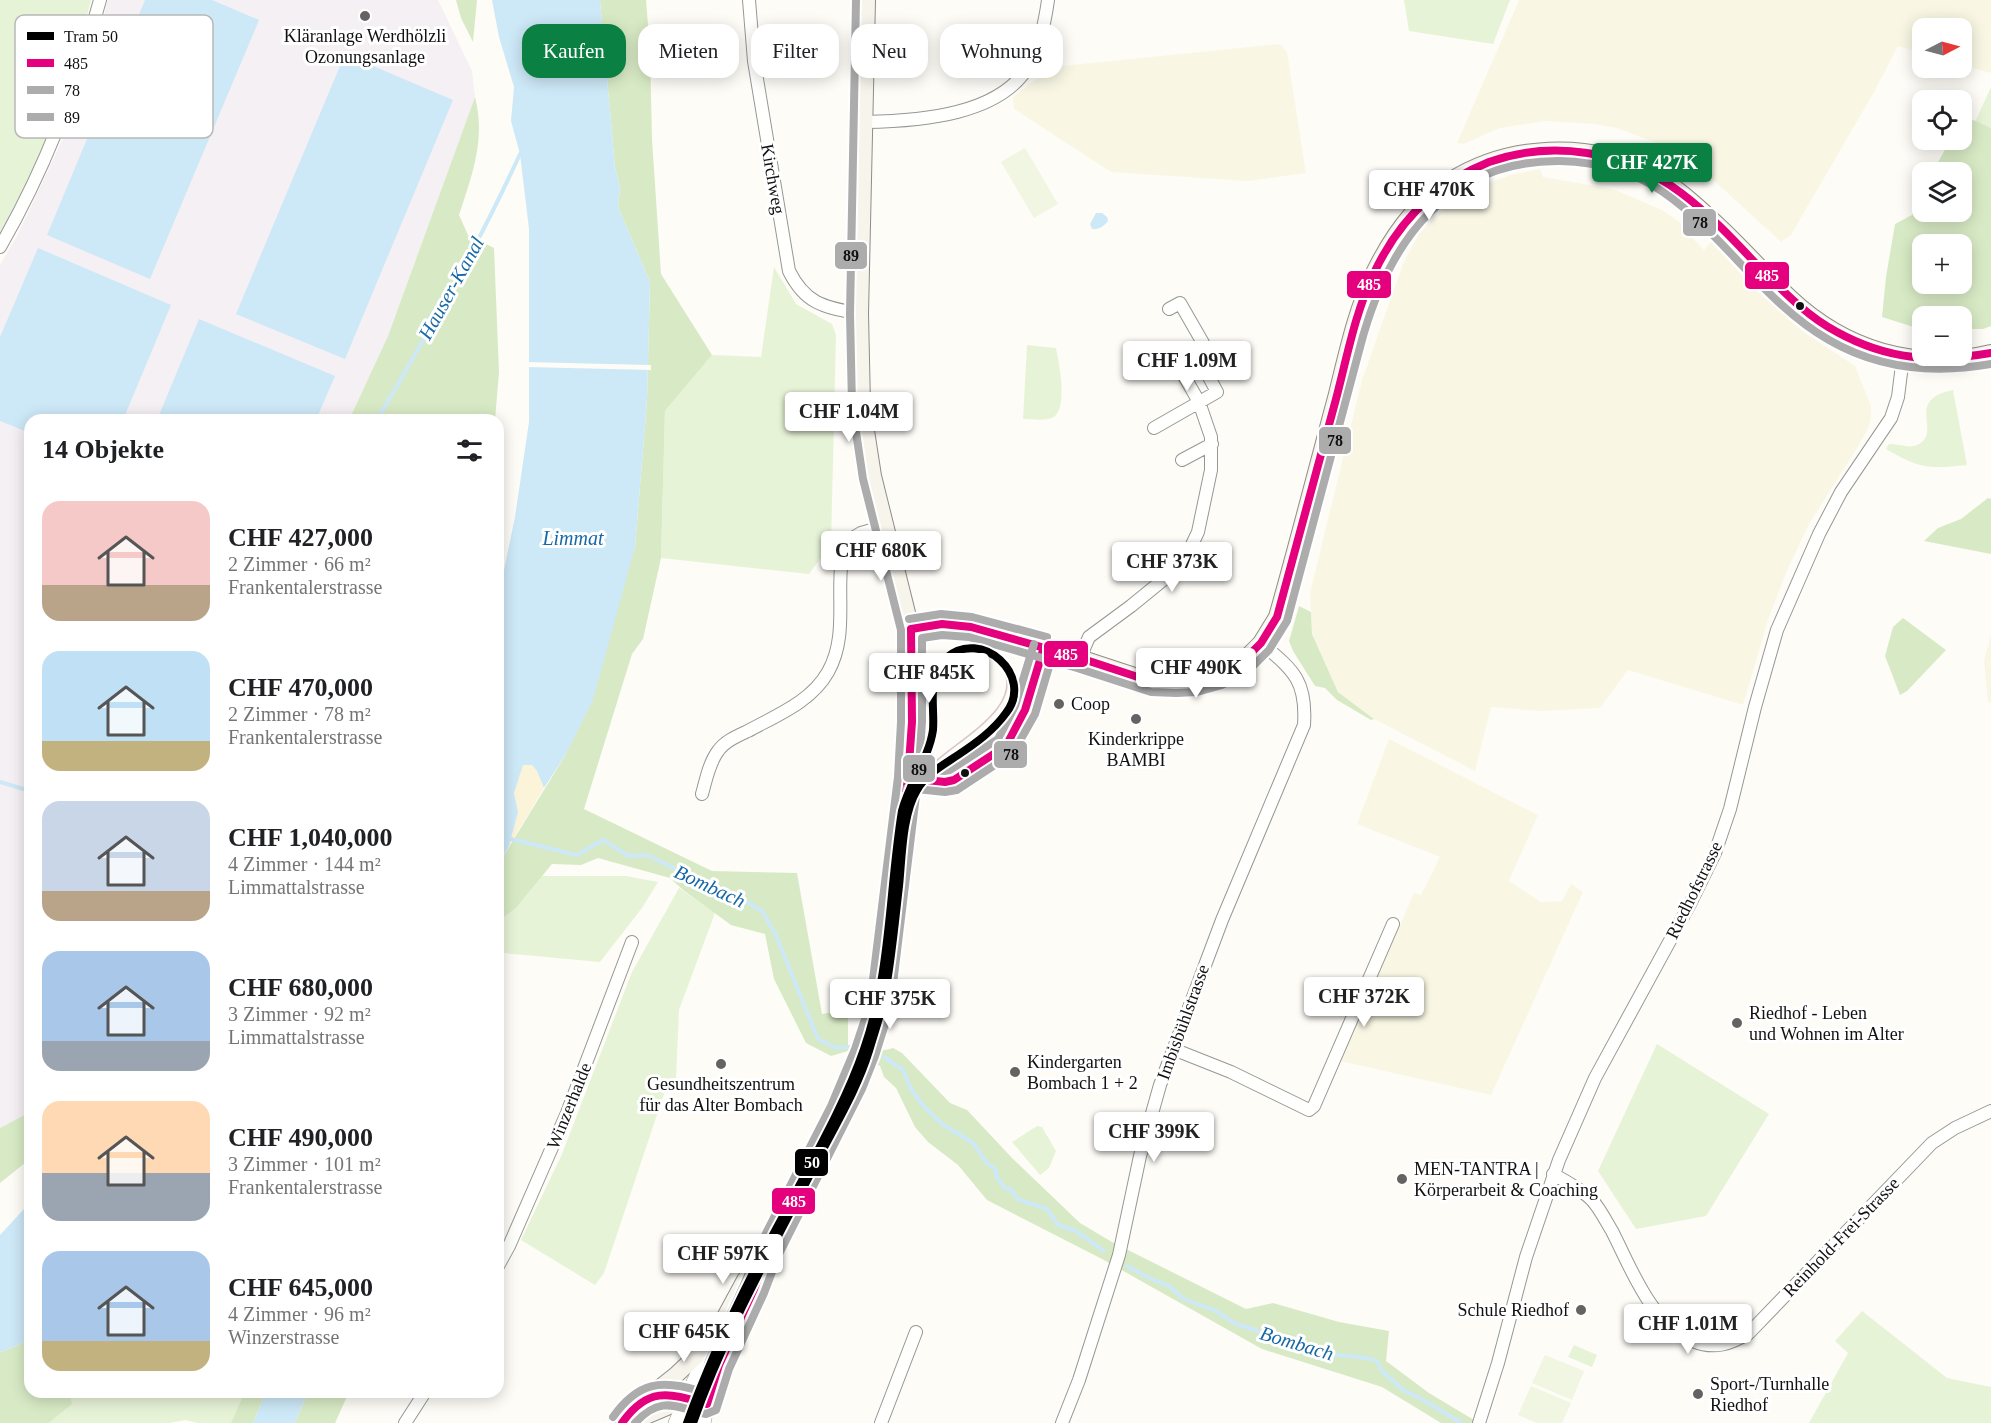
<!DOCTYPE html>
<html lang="de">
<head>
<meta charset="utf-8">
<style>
  body { margin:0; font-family:"Times New Roman",serif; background:#f2f2f2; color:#202124; height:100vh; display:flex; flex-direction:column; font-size:22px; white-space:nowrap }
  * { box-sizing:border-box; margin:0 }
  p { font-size:20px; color:#757577 }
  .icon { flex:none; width:33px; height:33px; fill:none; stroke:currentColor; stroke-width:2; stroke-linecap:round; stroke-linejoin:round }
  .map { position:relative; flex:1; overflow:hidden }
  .panel { position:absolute; left:24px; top:414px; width:480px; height:984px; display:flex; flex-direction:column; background:#fff; border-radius:18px; box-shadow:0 3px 15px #0003 }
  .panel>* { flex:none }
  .banner { position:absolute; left:522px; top:24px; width:570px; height:54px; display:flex; gap:12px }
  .needle { width:39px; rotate:84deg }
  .fabs { position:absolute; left:1912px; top:18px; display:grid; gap:12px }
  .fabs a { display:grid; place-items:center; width:60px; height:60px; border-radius:12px; background:#fff; box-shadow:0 3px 15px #0003; font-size:30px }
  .price { position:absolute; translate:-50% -51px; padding:0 14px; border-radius:6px; background:#fff; color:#222; font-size:20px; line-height:39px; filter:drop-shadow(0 2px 3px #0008) }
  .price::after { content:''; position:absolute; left:50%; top:36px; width:18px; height:14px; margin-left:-9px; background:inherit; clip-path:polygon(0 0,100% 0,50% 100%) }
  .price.active { background:#0b8043; color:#fff }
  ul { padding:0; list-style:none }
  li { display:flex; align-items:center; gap:18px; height:150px; padding:0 18px }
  li span { display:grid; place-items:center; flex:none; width:168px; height:120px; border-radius:18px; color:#555 }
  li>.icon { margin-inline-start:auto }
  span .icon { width:72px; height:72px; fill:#fffc; stroke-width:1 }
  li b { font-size:26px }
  h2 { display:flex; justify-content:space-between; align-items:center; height:72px; padding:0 18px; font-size:26px }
  .pill { padding:0 21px; border-radius:18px; background:#fff; box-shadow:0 3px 15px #0003; font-size:21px; line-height:54px }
  .pill.active { background:#0b8043; color:#fff }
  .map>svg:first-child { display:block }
  .industrial { fill:#f5f0f3 }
  .farmland { fill:#f9f7e4 }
  .green { fill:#e7f3d7 }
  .forest { fill:#d8eac5; fill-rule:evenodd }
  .sand { fill:#fcf4d9 }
  .pitch { fill:#f0f6e1 }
  .water { fill:#cde8f7 }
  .pier { fill:#fdfcf7 }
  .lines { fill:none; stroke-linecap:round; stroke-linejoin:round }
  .stream { stroke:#cde8f7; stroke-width:4 }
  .minor-casing { stroke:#979795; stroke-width:14 }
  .tertiary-casing { stroke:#979795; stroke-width:16 }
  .secondary-casing { stroke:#8e8d8b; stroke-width:18 }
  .minor { stroke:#fffffe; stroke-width:12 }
  .tertiary { stroke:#fffffe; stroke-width:15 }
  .secondary { stroke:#f6f4eb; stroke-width:16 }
  .tram { stroke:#d9c6c7; stroke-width:1.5 }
  .bus-1-casing { stroke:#fff; stroke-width:12 }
  .bus-2-casing { stroke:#fff; stroke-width:12 }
  .bus-3-casing { stroke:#fff; stroke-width:12 }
  .bus-1 { stroke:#e5007d; stroke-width:8 }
  .bus-2 { stroke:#acacac; stroke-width:8 }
  .bus-3 { stroke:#acacac; stroke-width:8 }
  .tram-1-casing { stroke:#fff; stroke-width:12 }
  .tram-1 { stroke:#000; stroke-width:8 }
  .poi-dot { fill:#646362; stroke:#fff; stroke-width:2 }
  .bus-dot { fill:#111; stroke:#fff; stroke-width:2 }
  .labels { text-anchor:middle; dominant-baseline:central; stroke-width:6; stroke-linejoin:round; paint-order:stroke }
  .poi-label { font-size:18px; fill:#111; stroke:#fff; text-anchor:start }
  .street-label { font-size:18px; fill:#111; stroke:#fff }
  .water-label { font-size:20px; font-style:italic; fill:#1768a6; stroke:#fff }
  .key { fill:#fff; stroke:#b8b8b8; stroke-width:1.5 }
  .key-label { font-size:16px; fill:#111 }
  .line-badge { stroke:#fff; stroke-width:2 }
  .badge-label { font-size:16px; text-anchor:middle; font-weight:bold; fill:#fff }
  .pale-badge-label { font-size:16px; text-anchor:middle; font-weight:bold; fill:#111 }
</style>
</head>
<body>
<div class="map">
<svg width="1991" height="1423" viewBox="0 0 1991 1423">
  <rect width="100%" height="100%" fill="#fdfcf7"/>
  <path class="industrial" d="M108 0H438L472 71 475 97 388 336 349 420H30V1112L0 1128V265L18 234 84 94Z"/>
  <path class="farmland" d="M1519 0H1991V73L1962 65V28H1923V53L1898 46 1874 92 1791 235 1781 242 1698 166 1675 150 1617 128 1595 124 1546 121 1500 128 1463 144 1457 143Z
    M1280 44 1287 52 1306 173 1248 181 1111 172 1014 109 1013 97 1035 80 1062 66Z
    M1540 169 1543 177 1613 189 1662 210 1681 223 1685 230 1704 250 1711 242 1760 294 1781 312 1802 331 1855 366 1871 406V418L1868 429 1857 448 1809 524 1786 573 1768 620 1743 705 1628 670 1600 708 1540 711 1491 707 1475 771 1374 719 1338 692 1312 634 1310 593 1362 380 1403 264 1420 232 1442 211 1478 187 1511 175Z
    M1991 635V703L1988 702 1984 660Z
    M1389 739 1538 815 1509 881 1541 902 1562 901 1571 884 1583 892 1491 1095 1340 1061 1414 893 1421 895 1440 857 1357 824Z"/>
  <path class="green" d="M0 0H91C71 79 42 162 0 232Z
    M1404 0H1510L1493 44 1409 31Z
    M1991 87V128L1975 122Z
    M774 267 796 304 832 324 836 335 831 544 809 574 661 558 665 411 712 355 761 357Z
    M1027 345 1056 348C1059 362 1069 410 1052 418 1045 421 1031 419 1023 419Z
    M1953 390 1967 465C1929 469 1920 469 1886 449L1889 444C1898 443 1907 449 1917 445 1944 433 1903 400 1953 390Z
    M542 876H626L658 882 642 908 600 962 504 953 503 918 516 908Z
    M679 888 715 913 679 1010 676 1079 668 1082 604 1273 595 1285 521 1240 562 1154 632 972Z
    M1657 1044 1769 1114 1706 1216 1636 1229 1598 1171Z
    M1037 1126 1042 1127 1056 1151 1049 1168 1040 1175 1012 1142Z
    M1862 1311 1947 1378 1991 1387V1423H1809L1848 1353 1835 1341Z
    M1574 1345 1597 1355 1592 1367 1568 1357Z
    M70 1392H266L236 1423H198L185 1420 169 1423H49L72 1404Z"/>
  <path class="forest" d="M456 0H477L473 42 461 18Z
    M600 0H646L650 51 652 139 661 274 712 355 665 411 661 558 643 639 632 654 584 809 712 871 797 873 822 1014 848 1010V1046L886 1050 893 1048 902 1053 950 1103 967 1110 1013 1159 1080 1223 1112 1242 1246 1309 1273 1303 1339 1322 1389 1331 1386 1361 1429 1393 1479 1423H1441L1382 1387 1262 1349 1102 1259 987 1200 958 1165 928 1142 915 1127 896 1088 884 1077 880 1066 848 1051 831 1056 806 1043 774 979 765 934 731 925 683 890 670 878 598 858 581 865 552 864 516 908 503 918 504 953 498 969V865L566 754 635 547 647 400 650 282 618 207 620 187 615 167Z
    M475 97C486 139 472 175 459 215L468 235 494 248 499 372 495 420H349L388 336Z
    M1962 115 1991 128V326L1983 329H1962V316H1923V330L1882 317 1886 277 1895 224 1912 215 1923 193V212H1962V172H1933L1950 140H1962ZM1923 244H1962V284H1923Z
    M1988 498 1991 499V554L1924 541 1938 528 1961 519Z
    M1299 606 1311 612 1312 634 1338 692 1374 719 1371 720 1337 700 1325 688 1315 686 1293 651 1289 641Z
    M1903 618 1946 650 1907 691 1900 695 1885 656 1893 627Z
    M30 1112V1159L0 1183V1128Z
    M30 1337V1392H70L72 1404 49 1423H0V1352L19 1345Z
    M245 1392H266L253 1423H231Z
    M308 1392H349L335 1423H295Z"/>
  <path class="sand" d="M523 764 532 765 537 771 544 788 509 846 518 812 514 793Z"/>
  <path class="pitch" d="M1025 148 1058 204 1034 218 1001 162Z
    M1545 1355 1584 1371 1572 1400 1532 1383Z
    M1531 1386 1571 1403 1562 1423H1537L1518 1415Z"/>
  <path class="water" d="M145 0H212L259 20 150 279 47 235Z
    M492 0H600L615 167 620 187 618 207 650 282 647 400 635 547 593 700 566 754 544 788 537 771 532 765H523L514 793 518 812 509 846 498 865V599L515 517 529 422V229L520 154 511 121 514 87 499 37Z
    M345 54 453 100 345 359 236 314Z
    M1096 213H1102L1107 217 1108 221C1104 226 1099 230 1092 229L1090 224Z
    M38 248 171 305 123 420H30V433L0 421V337Z
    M199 319 335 376 316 420H157Z
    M25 1208 30 1209V1337L19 1345 0 1352V1235Z
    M266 1392H308L295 1423H253Z"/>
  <path class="pier" d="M526 362 651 365V370L526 367Z"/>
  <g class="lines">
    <path class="stream" d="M377 420C428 333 478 246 520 154
      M0 782 30 791
      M498 836 577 855 603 840 629 856 647 855 676 869 694 881 732 893 762 911 775 933 818 1039 837 1048 850 1047
      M884 1057 903 1070 911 1089 924 1107 942 1124 973 1143 986 1162 996 1170V1176L1005 1188 1012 1190 1017 1199 1047 1209 1058 1225 1076 1231 1104 1251
      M1127 1266 1151 1279 1169 1286 1184 1299 1216 1311 1234 1323 1305 1347C1327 1360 1355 1352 1377 1361L1381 1370 1403 1390 1420 1398 1460 1422"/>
    <defs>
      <path id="minor" d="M749 0 754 61 789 271C806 305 825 307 860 314
        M865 122C918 121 1003 116 1031 62 1041 42 1045 22 1048 0
        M0 247C44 171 77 85 100 0
        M1161 368 1203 343 1180 303 1169 309
        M1154 428 1217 392 1194 349
        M1182 460 1212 444
        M1080 658 1089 637 1131 606 1174 571 1187 555 1198 532 1211 470V437L1199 402 1175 360
        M702 794C706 780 709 763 718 751 725 741 737 736 748 731 777 715 811 702 828 672 851 631 832 585 846 542L861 533 885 526
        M1173 1049 1231 1072 1309 1110 1314 1106 1393 924
        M1553 1174C1567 1182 1581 1189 1592 1200 1600 1209 1606 1221 1612 1231 1632 1270 1650 1322 1693 1341 1714 1350 1731 1344 1749 1333L1932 1143 1955 1128 1991 1111
        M498 1266 509 1246 567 1113 632 942
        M405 1423 425 1392
        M881 1423 916 1332
        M1062 1423 1079 1380 1119 1255 1140 1156 1160 1085 1222 920 1304 725C1307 680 1293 670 1261 643
        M1479 1423 1498 1363 1526 1257 1559 1160 1595 1078 1690 904 1715 853 1730 809 1755 707 1777 630 1819 534 1841 492 1891 418 1898 397 1903 357"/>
      <path id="tertiary" d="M653 1395 674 1394 686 1399
        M676 1423 711 1344
        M703 1423 707 1404"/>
      <path id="secondary" d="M911 629 942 624 971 627 1080 658 1153 682 1175 683 1195 682 1219 675 1241 663 1261 643 1277 617C1298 543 1317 468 1337 394 1347 354 1356 311 1374 273 1391 238 1416 202 1450 181 1508 144 1589 140 1650 172 1672 183 1693 202 1711 219 1738 243 1762 271 1789 297 1845 350 1915 371 1991 353
        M624 1419 628 1413 676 1375 712 1341 745 1280 756 1266
        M629 1423 686 1399 707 1404 719 1365 754 1289 768 1252 840 1110 865 1053 880 1006 885 973 908 778 912 722 911 629 873 476 862 405 860 314 867 0"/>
    </defs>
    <use href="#minor" class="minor-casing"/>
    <use href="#tertiary" class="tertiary-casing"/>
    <use href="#secondary" class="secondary-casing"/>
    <use href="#minor" class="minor"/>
    <use href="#tertiary" class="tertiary"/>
    <use href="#secondary" class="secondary"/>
    <path class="tram" d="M907 818C910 801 914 786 925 772 947 744 1030 709 1001 665 994 654 983 649 970 648"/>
    <defs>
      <path id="bus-1" d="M911 629 942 624 971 627 1080 658 1153 682 1175 683 1195 682 1219 675 1241 663 1261 643 1277 617C1297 545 1316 472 1336 399 1347 357 1355 313 1374 273 1398 222 1436 183 1489 162 1520 151 1555 148 1587 153 1663 163 1711 216 1761 269 1784 292 1808 317 1837 332 1888 360 1934 363 1991 353
        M908 778 945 782 954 780 1006 746 1025 710 1044 647
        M622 1423C648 1386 669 1393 707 1404L719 1365 754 1289 768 1252 852 1085 865 1053 880 1006 908 778 912 722 911 629"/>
      <path id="bus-2" d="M907 788 945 792 957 790 1013 753 1035 714 1054 650
        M635 1423C661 1395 675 1407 706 1414L716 1410 729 1369 764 1293 778 1256 862 1089 875 1056 890 1008 918 779 922 722V638L942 635 969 637 1077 668 1151 692 1176 693 1197 692 1222 685 1247 672 1269 650 1287 621 1363 336C1391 239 1449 160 1560 161 1596 162 1633 171 1663 192 1724 234 1764 303 1829 340 1879 369 1934 374 1991 364"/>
      <path id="bus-3" d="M909 619 941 614 972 617 1047 637
        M909 768 944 771 950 770 998 739 1015 706 1034 644
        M613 1417C638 1382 661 1379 700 1391L709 1361 744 1285 759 1247 831 1106 855 1049 870 1004 898 777 901 722V630L863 479 852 405 850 314 856 0"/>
    </defs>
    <use href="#bus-1" class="bus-1-casing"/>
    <use href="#bus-2" class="bus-2-casing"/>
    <use href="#bus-3" class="bus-3-casing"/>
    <use href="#bus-1" class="bus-1"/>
    <use href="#bus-2" class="bus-2"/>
    <use href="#bus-3" class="bus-3"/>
    <defs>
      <path id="tram-1" d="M687 1423C714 1348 749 1278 787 1209 814 1157 845 1104 864 1049 891 973 889 890 902 811 909 783 929 758 933 730 935 706 926 676 946 658 981 627 1035 676 1006 713 993 731 976 743 958 755 943 765 925 775 917 790 902 815 902 857 899 886 895 920 892 954 886 988 883 1009 875 1030 869 1051 857 1090 834 1127 816 1163 772 1249 724 1333 693 1423"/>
    </defs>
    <use href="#tram-1" class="tram-1-casing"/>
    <use href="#tram-1" class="tram-1"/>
  </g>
  <g class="poi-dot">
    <circle cx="365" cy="16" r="6"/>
    <circle cx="1059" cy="704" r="6"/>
    <circle cx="1136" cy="719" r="6"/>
    <circle cx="1737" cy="1023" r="6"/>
    <circle cx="721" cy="1064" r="6"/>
    <circle cx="1015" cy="1072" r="6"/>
    <circle cx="1402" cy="1179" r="6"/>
    <circle cx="1581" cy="1310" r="6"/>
    <circle cx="1698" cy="1394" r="6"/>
  </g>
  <g class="bus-dot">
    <circle cx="1800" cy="306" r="5"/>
    <circle cx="965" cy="773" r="5"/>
  </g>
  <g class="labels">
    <g class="poi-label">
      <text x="365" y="36" text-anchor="middle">Kläranlage Werdhölzli<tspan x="365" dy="21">Ozonungsanlage</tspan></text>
      <text x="1071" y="704">Coop</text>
      <text x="1136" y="739" text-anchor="middle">Kinderkrippe<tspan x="1136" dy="21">BAMBI</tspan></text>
      <text x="1749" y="1013">Riedhof - Leben<tspan x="1749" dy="21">und Wohnen im Alter</tspan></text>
      <text x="1027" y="1062">Kindergarten<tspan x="1027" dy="21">Bombach 1 + 2</tspan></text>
      <text x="721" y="1084" text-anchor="middle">Gesundheitszentrum<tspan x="721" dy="21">für das Alter Bombach</tspan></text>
      <text x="1414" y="1169">MEN-TANTRA |<tspan x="1414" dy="21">Körperarbeit &amp; Coaching</tspan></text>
      <text x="1569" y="1310" text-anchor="end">Schule Riedhof</text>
      <text x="1710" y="1384">Sport-/Turnhalle<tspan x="1710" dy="21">Riedhof</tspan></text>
    </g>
    <g class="street-label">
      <text transform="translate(773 179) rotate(80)">Kirchweg</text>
      <text transform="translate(1694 890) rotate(-64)">Riedhofstrasse</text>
      <text transform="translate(1183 1022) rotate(-70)">Imbisbühlstrasse</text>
      <text transform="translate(569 1106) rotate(-68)">Winzerhalde</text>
      <text transform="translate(1841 1237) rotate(-46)">Reinhold-Frei-Strasse</text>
    </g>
    <g class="water-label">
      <text transform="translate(451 288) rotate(-61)">Hauser-Kanal</text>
      <text x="573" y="538">Limmat</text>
      <text transform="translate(710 886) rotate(25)">Bombach</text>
      <text transform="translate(1297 1343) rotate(17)">Bombach</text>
    </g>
  </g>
  <rect x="15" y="15" width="198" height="123" rx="9" class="key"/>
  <rect x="27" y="32" width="27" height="8" fill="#000"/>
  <rect x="27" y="59" width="27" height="8" fill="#e5007d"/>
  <rect x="27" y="86" width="27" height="8" fill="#acacac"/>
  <rect x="27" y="113" width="27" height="8" fill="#acacac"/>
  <g class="key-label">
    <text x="64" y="42">Tram 50</text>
    <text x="64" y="69">485</text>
    <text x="64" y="96">78</text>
    <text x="64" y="123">89</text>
  </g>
  <g class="line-badge">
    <rect x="1682" y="208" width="35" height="29" rx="6" fill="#acacac"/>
    <rect x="834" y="241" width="34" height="29" rx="6" fill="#acacac"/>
    <rect x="1744" y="261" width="46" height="29" rx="6" fill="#e5007d"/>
    <rect x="1346" y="270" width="46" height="29" rx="6" fill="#e5007d"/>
    <rect x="1318" y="426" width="34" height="29" rx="6" fill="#acacac"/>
    <rect x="1043" y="640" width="46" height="28" rx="6" fill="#e5007d"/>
    <rect x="993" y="740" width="35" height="29" rx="6" fill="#acacac"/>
    <rect x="902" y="754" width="34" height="29" rx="6" fill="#acacac"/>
    <rect x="794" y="1148" width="35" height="29" rx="6" fill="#000"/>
    <rect x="771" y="1187" width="45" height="28" rx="6" fill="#e5007d"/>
  </g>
  <g class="badge-label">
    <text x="1767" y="281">485</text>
    <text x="1369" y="290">485</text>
    <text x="1066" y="660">485</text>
    <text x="812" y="1168">50</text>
    <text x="794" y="1207">485</text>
  </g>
  <g class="pale-badge-label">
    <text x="1700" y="228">78</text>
    <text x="851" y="261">89</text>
    <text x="1335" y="446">78</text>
    <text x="1011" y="760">78</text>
    <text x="919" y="775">89</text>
  </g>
</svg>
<div class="fabs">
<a><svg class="needle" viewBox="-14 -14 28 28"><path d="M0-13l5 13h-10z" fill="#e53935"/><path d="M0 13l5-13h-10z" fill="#757577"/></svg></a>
<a><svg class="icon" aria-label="locate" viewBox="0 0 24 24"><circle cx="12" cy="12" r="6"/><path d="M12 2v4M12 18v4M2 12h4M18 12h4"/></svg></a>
<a><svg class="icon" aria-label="layers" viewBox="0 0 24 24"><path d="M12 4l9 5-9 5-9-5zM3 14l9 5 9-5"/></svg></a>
<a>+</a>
<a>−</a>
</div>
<b class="price active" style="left:1652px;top:194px">CHF 427K</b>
<b class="price" style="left:1429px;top:221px">CHF 470K</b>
<b class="price" style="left:1187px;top:392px">CHF 1.09M</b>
<b class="price" style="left:849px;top:443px">CHF 1.04M</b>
<b class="price" style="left:881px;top:582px">CHF 680K</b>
<b class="price" style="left:1172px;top:593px">CHF 373K</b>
<b class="price" style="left:1196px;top:699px">CHF 490K</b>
<b class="price" style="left:929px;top:704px">CHF 845K</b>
<b class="price" style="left:1364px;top:1028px">CHF 372K</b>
<b class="price" style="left:890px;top:1030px">CHF 375K</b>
<b class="price" style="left:1154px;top:1163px">CHF 399K</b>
<b class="price" style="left:723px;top:1285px">CHF 597K</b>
<b class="price" style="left:1688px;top:1355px">CHF 1.01M</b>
<b class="price" style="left:684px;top:1363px">CHF 645K</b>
<div class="banner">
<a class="pill active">Kaufen</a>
<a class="pill">Mieten</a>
<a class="pill">Filter</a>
<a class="pill">Neu</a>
<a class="pill">Wohnung</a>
</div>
<section class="panel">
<h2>14 Objekte<svg class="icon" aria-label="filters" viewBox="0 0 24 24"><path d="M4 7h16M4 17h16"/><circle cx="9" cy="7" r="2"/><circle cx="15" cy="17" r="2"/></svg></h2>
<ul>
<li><span style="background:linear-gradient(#f6c9c9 70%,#b9a48a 0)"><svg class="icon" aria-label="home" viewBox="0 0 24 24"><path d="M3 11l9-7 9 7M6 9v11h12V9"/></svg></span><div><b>CHF 427,000</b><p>2 Zimmer · 66 m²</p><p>Frankentalerstrasse</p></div></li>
<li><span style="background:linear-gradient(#bfe0f5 75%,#c2b280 0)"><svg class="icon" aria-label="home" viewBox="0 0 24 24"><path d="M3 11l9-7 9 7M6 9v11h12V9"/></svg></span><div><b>CHF 470,000</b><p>2 Zimmer · 78 m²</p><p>Frankentalerstrasse</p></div></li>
<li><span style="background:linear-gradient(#c9d6e8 75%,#b9a48a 0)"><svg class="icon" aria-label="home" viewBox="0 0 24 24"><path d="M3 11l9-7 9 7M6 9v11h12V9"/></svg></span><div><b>CHF 1,040,000</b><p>4 Zimmer · 144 m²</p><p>Limmattalstrasse</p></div></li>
<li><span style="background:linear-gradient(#a9c7e8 75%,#9aa5b1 0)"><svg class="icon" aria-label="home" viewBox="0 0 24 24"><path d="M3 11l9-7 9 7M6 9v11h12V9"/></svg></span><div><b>CHF 680,000</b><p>3 Zimmer · 92 m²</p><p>Limmattalstrasse</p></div></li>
<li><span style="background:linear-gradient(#ffd9b3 60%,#9aa5b1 0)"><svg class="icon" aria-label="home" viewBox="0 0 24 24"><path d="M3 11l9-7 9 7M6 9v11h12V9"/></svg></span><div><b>CHF 490,000</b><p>3 Zimmer · 101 m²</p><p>Frankentalerstrasse</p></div></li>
<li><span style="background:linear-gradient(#a9c7e8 75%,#c2b280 0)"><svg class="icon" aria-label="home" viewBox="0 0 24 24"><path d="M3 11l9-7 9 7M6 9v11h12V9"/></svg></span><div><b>CHF 645,000</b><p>4 Zimmer · 96 m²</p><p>Winzerstrasse</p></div></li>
</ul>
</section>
</div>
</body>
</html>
